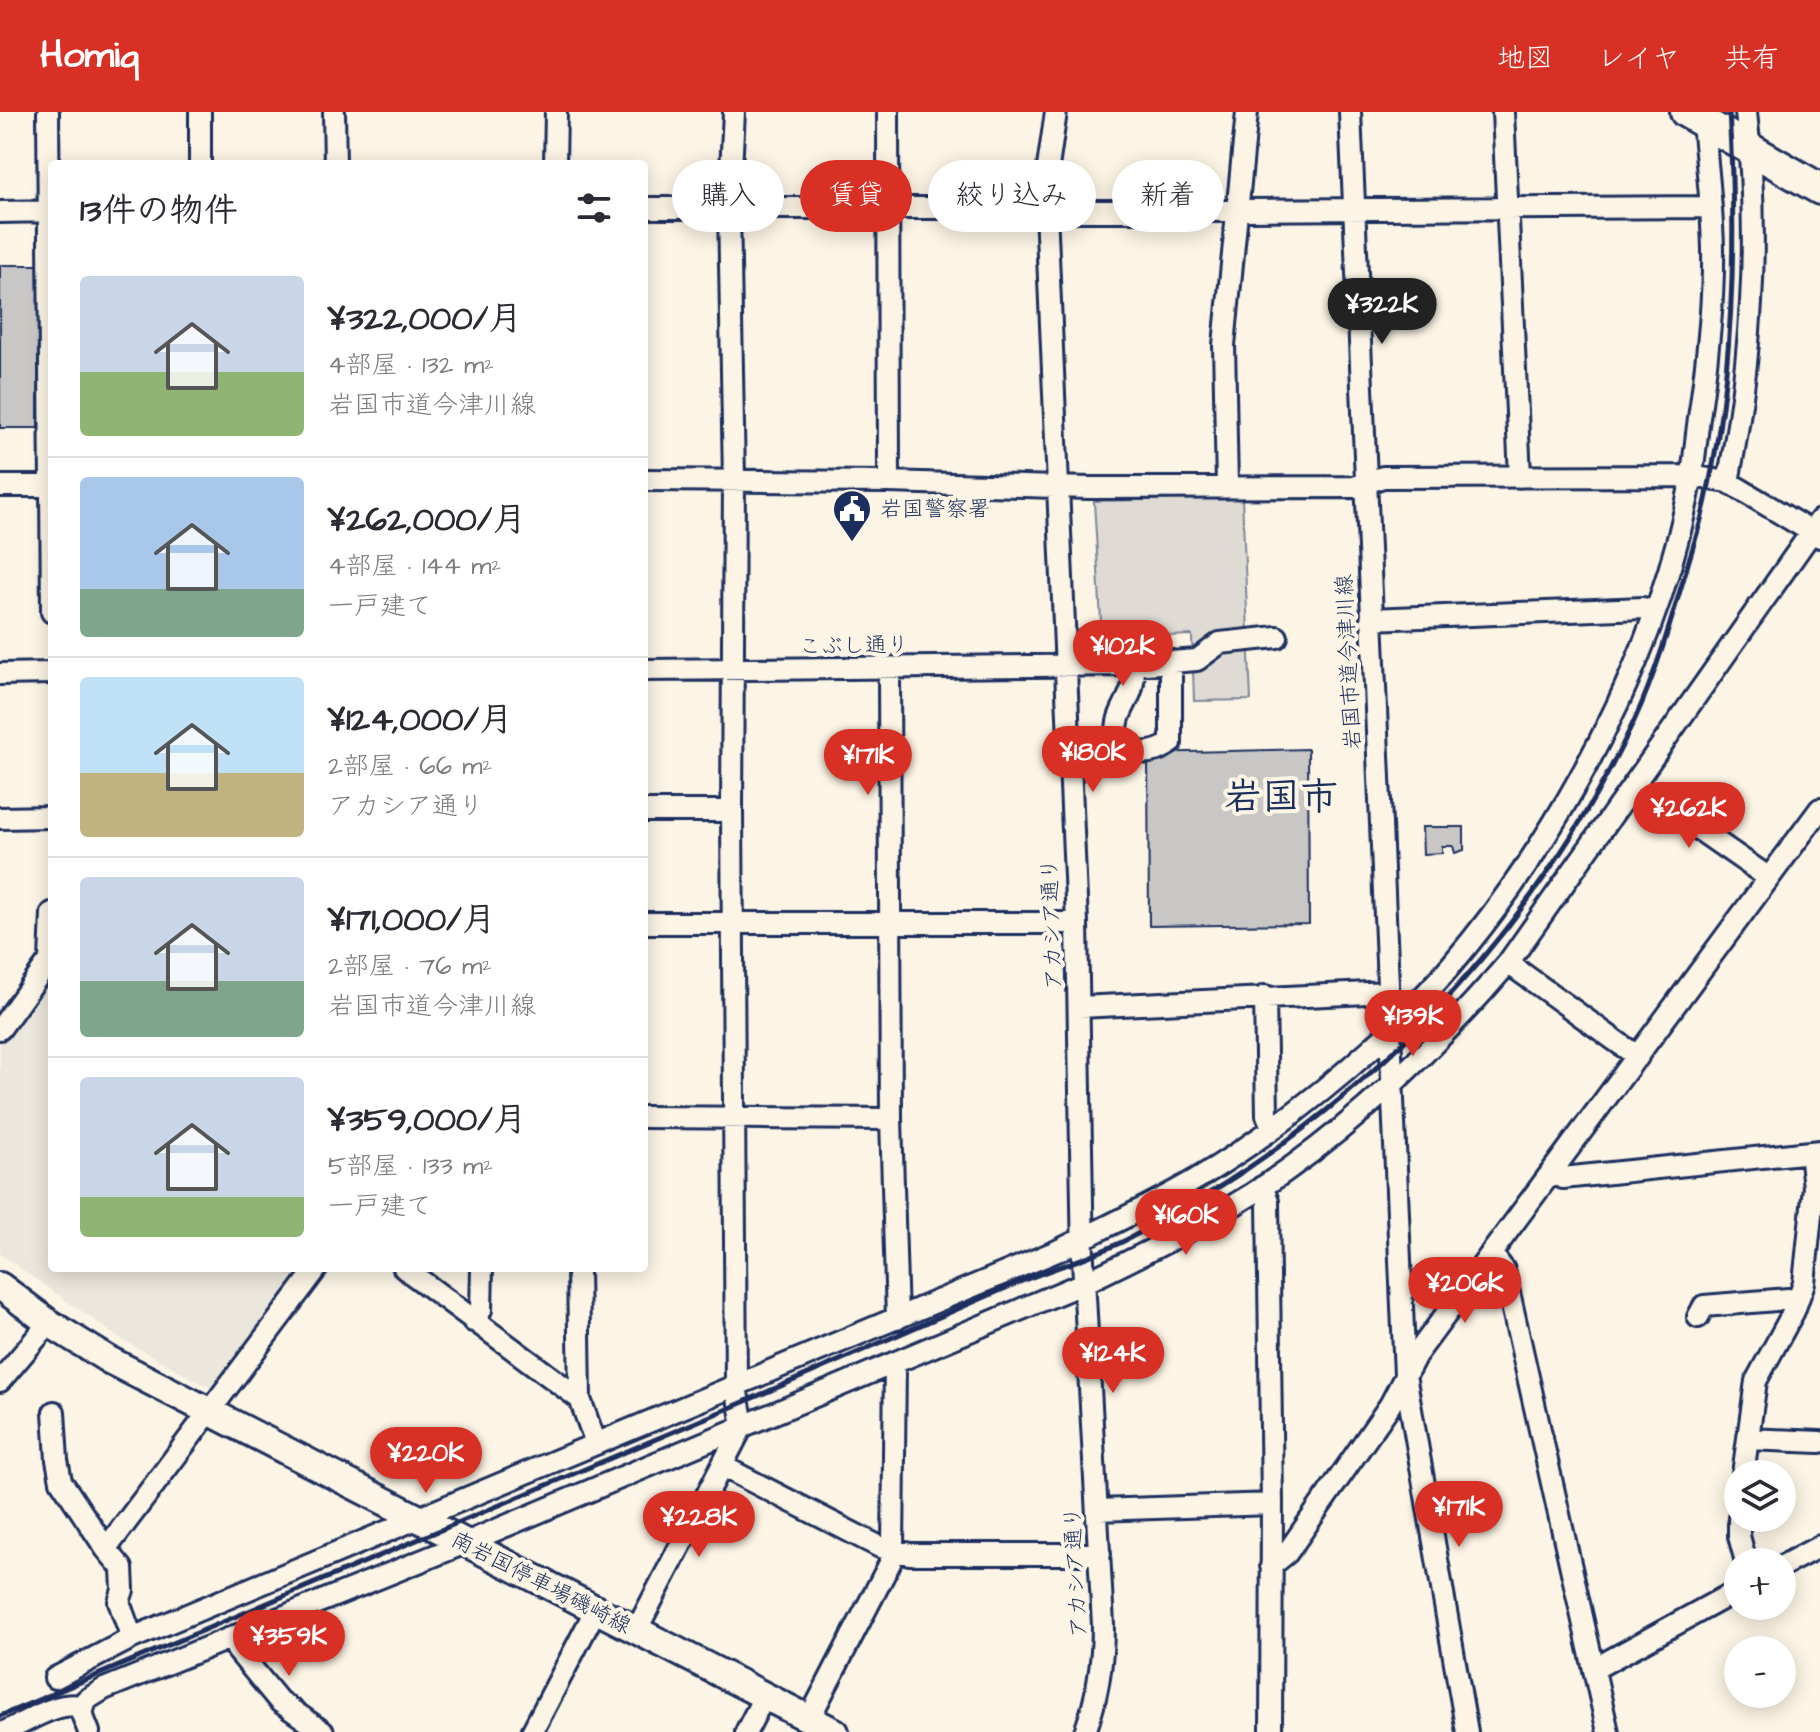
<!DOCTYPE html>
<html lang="ja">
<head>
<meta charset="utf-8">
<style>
  body { margin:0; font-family:"Architects Daughter","Klee One",sans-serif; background:#f7f7f7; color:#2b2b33; height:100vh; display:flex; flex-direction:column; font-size:30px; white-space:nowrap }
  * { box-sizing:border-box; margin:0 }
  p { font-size:26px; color:#7c7c81 }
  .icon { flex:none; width:44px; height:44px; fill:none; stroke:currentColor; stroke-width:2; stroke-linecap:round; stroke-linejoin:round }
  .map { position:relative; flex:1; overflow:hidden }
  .side { position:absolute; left:48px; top:48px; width:600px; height:1112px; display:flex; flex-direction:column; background:#fff; border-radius:8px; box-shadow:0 4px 20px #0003 }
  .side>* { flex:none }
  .hud { position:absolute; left:672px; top:48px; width:760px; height:72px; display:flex; gap:16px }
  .tools { position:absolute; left:1724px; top:1348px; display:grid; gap:16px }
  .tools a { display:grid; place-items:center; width:72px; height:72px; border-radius:50%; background:#fff; box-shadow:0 4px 20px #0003; font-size:40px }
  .price { position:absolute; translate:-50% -68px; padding:0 18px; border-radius:28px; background:#d93025; color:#fff; font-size:26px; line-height:52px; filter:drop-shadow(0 2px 4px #0008) }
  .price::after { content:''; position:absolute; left:50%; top:48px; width:24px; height:18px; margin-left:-12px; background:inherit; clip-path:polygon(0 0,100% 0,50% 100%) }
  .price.active { background:#222; color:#fff }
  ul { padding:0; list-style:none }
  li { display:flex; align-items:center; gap:24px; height:200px; padding:0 32px }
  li+li { border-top:2px solid #e1e1e2 }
  li span { display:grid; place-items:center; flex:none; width:224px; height:160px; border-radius:8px; color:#555 }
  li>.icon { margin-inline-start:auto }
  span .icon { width:96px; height:96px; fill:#fffc; stroke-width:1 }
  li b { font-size:34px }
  h2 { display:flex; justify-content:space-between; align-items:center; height:96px; padding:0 32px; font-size:34px }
  .tag { padding:0 28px; border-radius:36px; background:#fff; box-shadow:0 4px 20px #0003; font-size:28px; line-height:72px }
  .tag.active { background:#d93025; color:#fff }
  header { display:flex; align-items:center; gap:48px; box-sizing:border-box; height:112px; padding:0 40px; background:#d93025; color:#fff }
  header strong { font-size:38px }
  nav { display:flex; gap:44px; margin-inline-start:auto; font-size:28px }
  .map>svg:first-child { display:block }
  .built { fill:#ece7dc }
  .green { fill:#dfdbd4; stroke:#7d8599; stroke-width:2 }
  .building { fill:#c8c7c6; stroke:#1b2f5e; stroke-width:2 }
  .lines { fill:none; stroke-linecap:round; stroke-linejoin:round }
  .minor-casing { stroke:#1b2f5e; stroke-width:26 }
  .major-casing { stroke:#1b2f5e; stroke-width:32 }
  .highway-casing { stroke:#1b2f5e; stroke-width:36 }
  .minor { stroke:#fcf5e5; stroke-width:20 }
  .major { stroke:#fcf5e5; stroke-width:26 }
  .highway { stroke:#fcf5e5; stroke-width:30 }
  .rail { stroke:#1b2f5e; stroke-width:5 }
  .labels { text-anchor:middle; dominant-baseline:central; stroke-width:8; stroke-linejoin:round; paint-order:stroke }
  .poi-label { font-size:22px; fill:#1b2f5e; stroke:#fcf5e5; text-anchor:start }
  .street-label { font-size:22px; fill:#1b2f5e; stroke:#fcf5e5 }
  .town-label { font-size:38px; font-weight:bold; fill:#1b2f5e; stroke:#fcf5e5 }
</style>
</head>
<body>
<header>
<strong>Homiq</strong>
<nav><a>地図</a><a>レイヤ</a><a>共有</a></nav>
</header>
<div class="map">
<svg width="1820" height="1620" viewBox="0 0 1820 1620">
  <rect width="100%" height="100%" fill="#fcf5e5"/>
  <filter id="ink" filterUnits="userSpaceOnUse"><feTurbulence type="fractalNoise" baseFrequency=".0125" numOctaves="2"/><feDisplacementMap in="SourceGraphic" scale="16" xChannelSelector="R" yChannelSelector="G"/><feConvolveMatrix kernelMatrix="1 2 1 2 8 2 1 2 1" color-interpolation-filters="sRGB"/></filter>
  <g filter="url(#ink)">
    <path class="built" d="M52 855V1156H305L214 1278 119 1226 0 1142V926Z"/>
    <path class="green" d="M1242 386 1251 588 1194 589 1192 523 1102 526 1094 389Z"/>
    <path class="building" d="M0 153H39L38 316H0Z
      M1308 637 1309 812 1149 814 1148 641Z
      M1422 715H1464V738L1455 741 1453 734H1442V741L1423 742Z"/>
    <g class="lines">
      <defs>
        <path id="minor" d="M48 0 52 500
          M334 0 335 52
          M888 0 889 370
          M1056 0 1046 69V98L1077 811 1083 1148 1103 1513C1103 1551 1098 1584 1085 1620
          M1350 0 1405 1263 1467 1620
          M1503 0 1520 365
          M200 52V0
          M555 52 556 0
          M644 96H1019L1073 99 1710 95
          M0 100 52 99
          M644 368 889 370 1089 376 1354 375 1383 365 1691 364 1728 370 1820 425
          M1728 370C1752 248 1760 124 1746 0
          M0 374H52
          M1227 374 1224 233 1247 0
          M1371 507 1643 496 1653 500
          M1133 553C1138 590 1112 595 1118 628 1132 645 1154 643 1171 631V549
          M889 557 891 1007 897 1207
          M644 558 1133 553 1197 548 1220 531 1277 525
          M0 562 52 561
          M1635 673 1769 766
          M644 699H732
          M0 706 52 705
          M644 811H1077
          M1508 851 1638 945
          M1265 884 1267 1003 1272 1015
          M1079 895 1388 880
          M0 917 50 848 52 801
          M644 1005 891 1007
          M1551 1061 1563 1066 1820 1039
          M1262 1075 1268 1089 1272 1392 1271 1620
          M1491 1141 1504 1158 1608 1620
          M404 1156 580 1287
          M578 1156 580 1287 596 1332
          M1698 1205 1704 1194 1788 1187 1797 1189
          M473 1209 481 1198 482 1156
          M0 1269 49 1211
          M54 1300 57 1348 61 1369 106 1437 122 1456 123 1478 119 1490 132 1526
          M1748 1327 1820 1330
          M722 1354 880 1435 910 1442H1100
          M1743 1362 1756 1269 1794 1199 1804 1171 1814 1075 1810 1040
          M1097 1398 1272 1392
          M1739 1406V1424L1746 1450
          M106 1437 317 1156
          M1271 1454 1287 1441 1390 1293 1416 1243 1820 697
          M1782 1454 1820 1434
          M636 1519 743 1313 736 1275 732 699 734 368 729 96 734 0
          M234 1524 237 1538 279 1589 323 1620
          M1594 1557 1738 1478
          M55 1566 132 1526 1057 1139C1103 1116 1151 1094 1195 1068 1261 1029 1336 971 1391 918 1533 778 1654 566 1691 369 1695 343 1697 317 1701 292 1708 241 1714 189 1713 137 1712 93 1707 48 1702 4
          M809 1607 890 1451 893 1438 895 1251
          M4 1620C27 1610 59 1587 84 1595
          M89 1620 82 1602 86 1588 104 1577 463 1432 1086 1170C1142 1143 1199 1115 1252 1082 1349 1019 1433 939 1508 851L1820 408
          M532 1620 595 1499
          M746 1620 765 1583"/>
        <path id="major" d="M0 1174 49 1211 109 1248 835 1620"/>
        <path id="highway" d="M1686 0 1820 77"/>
      </defs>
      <use href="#minor" class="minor-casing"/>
      <use href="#major" class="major-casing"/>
      <use href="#highway" class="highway-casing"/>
      <use href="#minor" class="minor"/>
      <use href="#major" class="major"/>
      <use href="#highway" class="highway"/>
      <path class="rail" d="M0 1604 739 1292 1022 1169C1057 1155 1092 1145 1126 1128 1347 1015 1528 835 1634 609 1657 559 1672 506 1687 455 1694 431 1702 408 1707 383 1734 258 1737 128 1729 0"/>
    </g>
  </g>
  <defs>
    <symbol id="civic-pin" viewBox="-11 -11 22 30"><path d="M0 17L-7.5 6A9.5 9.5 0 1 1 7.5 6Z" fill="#1b2f5e" stroke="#fcf5e5"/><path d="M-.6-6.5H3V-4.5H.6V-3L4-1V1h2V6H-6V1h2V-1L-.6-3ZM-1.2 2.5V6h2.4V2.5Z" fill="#fff"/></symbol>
  </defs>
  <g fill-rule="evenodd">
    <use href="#civic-pin" x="830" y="375" width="44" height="60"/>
  </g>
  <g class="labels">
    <g class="poi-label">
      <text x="880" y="397">岩国警察署</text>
    </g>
    <g class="street-label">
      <text transform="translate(854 534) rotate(-1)">こぶし通り</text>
      <text transform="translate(1349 550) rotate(-93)">岩国市道今津川線</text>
      <text transform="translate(1052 812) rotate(-92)">アカシア通り</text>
      <text transform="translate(1076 1460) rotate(-93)">アカシア通り</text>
      <text transform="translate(541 1471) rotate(27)">南岩国停車場磯崎線</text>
    </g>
    <g class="town-label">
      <text x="1281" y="686">岩国市</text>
    </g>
  </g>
</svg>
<div class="tools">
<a><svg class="icon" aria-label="layers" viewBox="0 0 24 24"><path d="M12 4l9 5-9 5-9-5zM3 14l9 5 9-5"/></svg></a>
<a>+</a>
<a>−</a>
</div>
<b class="price active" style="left:1382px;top:234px">¥322K</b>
<b class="price" style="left:1123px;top:576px">¥102K</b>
<b class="price" style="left:1093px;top:682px">¥180K</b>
<b class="price" style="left:868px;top:685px">¥171K</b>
<b class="price" style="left:1689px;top:738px">¥262K</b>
<b class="price" style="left:1413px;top:946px">¥139K</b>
<b class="price" style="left:1186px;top:1145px">¥160K</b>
<b class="price" style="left:1465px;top:1213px">¥206K</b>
<b class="price" style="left:1113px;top:1283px">¥124K</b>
<b class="price" style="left:426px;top:1383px">¥220K</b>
<b class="price" style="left:1459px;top:1437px">¥171K</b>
<b class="price" style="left:699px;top:1447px">¥228K</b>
<b class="price" style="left:289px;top:1566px">¥359K</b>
<div class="hud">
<a class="tag">購入</a>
<a class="tag active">賃貸</a>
<a class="tag">絞り込み</a>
<a class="tag">新着</a>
</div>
<section class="side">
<h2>13件の物件<svg class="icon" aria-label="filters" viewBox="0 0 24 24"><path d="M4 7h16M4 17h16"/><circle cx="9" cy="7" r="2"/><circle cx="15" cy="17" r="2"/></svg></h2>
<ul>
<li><span style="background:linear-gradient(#c9d6e8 60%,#8fb573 0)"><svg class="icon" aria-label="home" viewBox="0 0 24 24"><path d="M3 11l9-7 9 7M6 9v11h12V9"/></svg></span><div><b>¥322,000/月</b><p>4部屋 · 132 m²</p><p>岩国市道今津川線</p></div></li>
<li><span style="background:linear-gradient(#a9c7e8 70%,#7fa58c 0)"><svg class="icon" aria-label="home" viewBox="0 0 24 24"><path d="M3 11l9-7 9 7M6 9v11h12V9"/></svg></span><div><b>¥262,000/月</b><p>4部屋 · 144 m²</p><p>一戸建て</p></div></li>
<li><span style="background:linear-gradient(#bfe0f5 60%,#c2b280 0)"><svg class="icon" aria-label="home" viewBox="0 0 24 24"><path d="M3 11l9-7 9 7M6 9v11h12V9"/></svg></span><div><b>¥124,000/月</b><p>2部屋 · 66 m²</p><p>アカシア通り</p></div></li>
<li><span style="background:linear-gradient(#c9d6e8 65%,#7fa58c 0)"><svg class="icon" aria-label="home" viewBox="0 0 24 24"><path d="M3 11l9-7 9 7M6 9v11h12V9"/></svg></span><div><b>¥171,000/月</b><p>2部屋 · 76 m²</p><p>岩国市道今津川線</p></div></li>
<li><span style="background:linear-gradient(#c9d6e8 75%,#8fb573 0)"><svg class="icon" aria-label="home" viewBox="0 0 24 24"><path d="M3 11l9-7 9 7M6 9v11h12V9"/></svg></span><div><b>¥359,000/月</b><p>5部屋 · 133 m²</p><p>一戸建て</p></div></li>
</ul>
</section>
</div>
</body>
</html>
